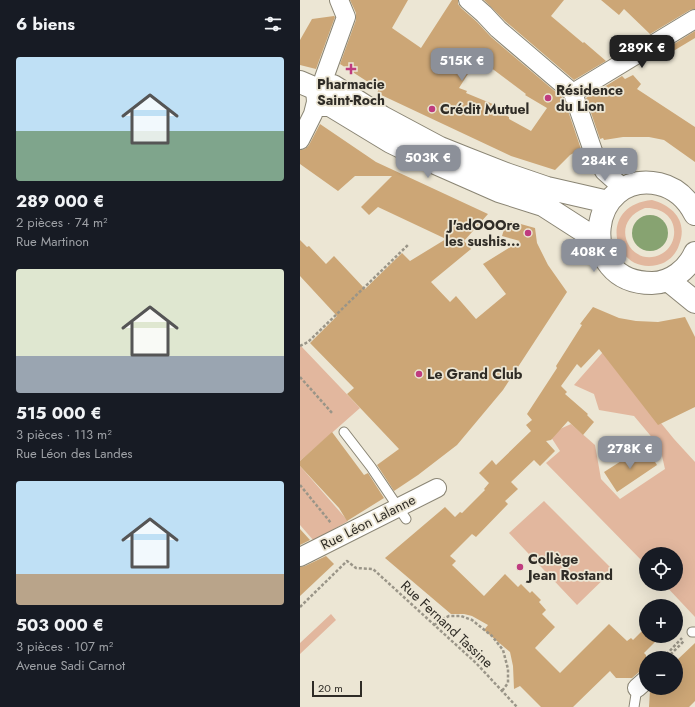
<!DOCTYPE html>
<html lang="fr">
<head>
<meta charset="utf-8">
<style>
  body { margin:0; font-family:Jost,sans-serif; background:#20242c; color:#f1f3f6; height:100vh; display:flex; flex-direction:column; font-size:15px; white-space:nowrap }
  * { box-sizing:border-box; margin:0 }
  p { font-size:13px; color:#9ea1a6 }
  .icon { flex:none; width:22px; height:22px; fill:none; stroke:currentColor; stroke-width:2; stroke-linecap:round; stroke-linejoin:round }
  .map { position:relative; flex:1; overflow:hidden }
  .side { display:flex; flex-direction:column; background:#171b24; width:300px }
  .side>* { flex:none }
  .buttons { position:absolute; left:339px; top:547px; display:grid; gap:8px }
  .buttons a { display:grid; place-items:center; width:44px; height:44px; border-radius:50%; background:#171b24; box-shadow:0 4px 16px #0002; font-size:20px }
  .scale { position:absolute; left:12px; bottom:10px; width:50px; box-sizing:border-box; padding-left:4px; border:2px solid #2f2c26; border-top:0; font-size:11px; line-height:14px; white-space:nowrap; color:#2f2c26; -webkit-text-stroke:3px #ece6d4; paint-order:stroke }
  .price { position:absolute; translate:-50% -34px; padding:0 9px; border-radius:8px; background:#8c9099; color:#fff; font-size:13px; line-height:26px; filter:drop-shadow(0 1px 2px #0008) }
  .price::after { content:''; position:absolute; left:50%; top:24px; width:12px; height:9px; margin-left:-6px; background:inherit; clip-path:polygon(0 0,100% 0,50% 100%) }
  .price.selected { background:#222; color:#fff }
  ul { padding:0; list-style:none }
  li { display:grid; align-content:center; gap:8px; height:212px; padding:0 16px }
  li span { display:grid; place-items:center; height:124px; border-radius:4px; color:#555 }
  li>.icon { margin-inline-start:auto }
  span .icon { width:72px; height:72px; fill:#fffc; stroke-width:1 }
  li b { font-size:17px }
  h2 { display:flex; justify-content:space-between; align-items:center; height:48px; padding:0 16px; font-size:17px }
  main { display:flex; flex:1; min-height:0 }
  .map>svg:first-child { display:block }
  .green { fill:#e2b79e; fill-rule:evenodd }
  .water { fill:#87a371 }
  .building { fill:#cca676; fill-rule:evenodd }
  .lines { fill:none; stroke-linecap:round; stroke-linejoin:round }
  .lane-casing { stroke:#8a8574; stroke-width:11 }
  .street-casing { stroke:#8a8574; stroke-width:20 }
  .secondary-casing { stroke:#8a8574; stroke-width:24 }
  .path { stroke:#9a9588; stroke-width:2.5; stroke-dasharray:3 2; stroke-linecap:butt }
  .lane { stroke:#fff; stroke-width:9 }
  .street { stroke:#fff; stroke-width:18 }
  .secondary { stroke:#fff; stroke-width:22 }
  .poi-dot { fill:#bf3b7f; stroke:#ece6d4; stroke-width:1.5 }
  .labels { text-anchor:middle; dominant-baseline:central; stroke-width:3.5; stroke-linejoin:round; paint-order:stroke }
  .poi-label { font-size:14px; font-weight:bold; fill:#2f2c26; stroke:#ece6d4; text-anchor:start }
  .street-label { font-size:14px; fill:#2f2c26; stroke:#ece6d4 }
</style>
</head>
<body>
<main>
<section class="side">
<h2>6 biens<svg class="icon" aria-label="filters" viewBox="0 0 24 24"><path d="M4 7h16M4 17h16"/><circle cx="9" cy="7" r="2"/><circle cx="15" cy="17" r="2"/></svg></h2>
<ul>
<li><span style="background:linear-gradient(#bfe0f5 60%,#7fa58c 0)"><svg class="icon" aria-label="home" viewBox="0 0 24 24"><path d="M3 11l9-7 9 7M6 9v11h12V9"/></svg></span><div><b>289 000 €</b><p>2 pièces · 74 m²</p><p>Rue Martinon</p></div></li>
<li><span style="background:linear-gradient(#dfe7d0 70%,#9aa5b1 0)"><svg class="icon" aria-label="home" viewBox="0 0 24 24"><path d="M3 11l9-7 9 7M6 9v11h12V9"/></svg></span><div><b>515 000 €</b><p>3 pièces · 113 m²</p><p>Rue Léon des Landes</p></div></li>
<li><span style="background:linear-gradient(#bfe0f5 75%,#b9a48a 0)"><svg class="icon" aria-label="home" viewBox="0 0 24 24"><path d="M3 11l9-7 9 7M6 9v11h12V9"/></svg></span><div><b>503 000 €</b><p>3 pièces · 107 m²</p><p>Avenue Sadi Carnot</p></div></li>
</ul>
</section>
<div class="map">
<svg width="395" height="707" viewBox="0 0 395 707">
  <rect width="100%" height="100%" fill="#ece6d4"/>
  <path class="green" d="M352 200C374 206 388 222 379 245 376 255 367 263 357 265 313 275 296 205 352 200ZM345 208C361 207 376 217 374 235 373 243 369 249 363 253 333 272 305 223 345 208Z
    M0 345 60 408 0 461Z
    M303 352 374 439 395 462V617L364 584H376V554H346V565L246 463 260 451 249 434 271 424 295 445 301 479 320 499 365 469 360 447 334 416 299 410 294 394 274 385Z
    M0 466 48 521 14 541 0 525Z
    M244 501 313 570 277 605 209 533Z
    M31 614 36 620 0 654V643Z"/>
  <path class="water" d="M332 233a18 18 0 1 1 36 0a18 18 0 1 1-36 0Z"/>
  <path class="building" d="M50 0H108L92 28 121 48 152 0H158V4L161 8 177 22 191 37 264 99 281 149 270 155 255 170 211 156 77 93 79 89 40 64 56 20V13ZM178 58 226 94 225 95 247 108 231 131 209 119V117L197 111 200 107 166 93 167 91 159 88Z
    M184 0H264L251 16 283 43 284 42 306 61 274 80 205 21Z
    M301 0H395V9L390 10 350 34 324 9 319 15Z
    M34 16 35 17 16 69 0 65V40L12 19Z
    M395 31V38L370 53 366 49Z
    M333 75 341 84 337 89 395 127V162L364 140 349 137H323L304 140 303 138 300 139 286 98 322 76 325 79Z
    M20 124 76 162 188 214 164 241 171 249 131 282 150 302 156 296 176 319 206 294 183 264 220 241 202 236 206 223 209 224 210 221 235 228 237 243 248 265 267 292 203 390 157 445 118 475 94 491 77 465 99 449 47 394 54 388 10 343 37 316 0 276V240L7 247 9 246 26 264 34 256 65 289 102 253 110 261 146 239 78 207 69 215 61 207 92 176H55L38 191 0 164V150L5 149 9 145Z
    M293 307 319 318 336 321 358 322 385 317 395 337V407L358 425 299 349 281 368 277 364 261 386 267 392 265 394 288 414 287 415 294 422 283 435 268 421 251 440 246 441 255 451 240 466 234 460 211 482 218 489 205 501 208 504 176 537 172 534 150 556 156 561 152 565 184 596 205 574 218 587 221 584 230 593 232 591 241 600 239 602 246 610 242 614 255 627 235 648 260 673 309 624 327 641 331 638 333 640 346 627V636H361L344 653 346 655V670L339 672 332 678H316L310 671 273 707H241L220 686 214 689 213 666 210 652 184 630 188 625 172 616 164 614H151L85 558 145 507 155 517 160 512 162 513 185 490 184 489 189 483 179 473 192 460 196 465 231 431 226 425 232 420 227 414 257 368 256 366 282 325 280 324Z
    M32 432 64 475 68 473 84 498 47 521 39 508 0 466V461Z
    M346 448 357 465 317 492 304 472 326 458 328 460Z
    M0 529 10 540 0 545Z
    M26 556 34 564 0 596V567L5 566Z
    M395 643V701L389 707H349L350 690 353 688H376V661Z"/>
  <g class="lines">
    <defs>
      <path id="lane" d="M44 432 71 467 106 519
        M392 632H395
        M334 707 337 688"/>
      <path id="street" d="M168 0 184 14 198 29 273 93 293 151 304 171 324 189
        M24 78 46 17 39 0
        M273 93 395 19
        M0 140 13 114 16 102 15 88
        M0 557 137 488
        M337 688 346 680"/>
      <path id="secondary" d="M0 82 14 88 33 86 82 117 140 148 165 158 206 174 247 188 308 202
        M21 105H30L91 142 124 158 199 191 243 205 299 241
        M395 214C387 198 376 188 359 184 288 169 274 283 352 283 371 283 388 269 395 253
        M368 280 395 302"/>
    </defs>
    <use href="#lane" class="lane-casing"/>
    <use href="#street" class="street-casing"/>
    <use href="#secondary" class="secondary-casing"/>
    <path class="path" d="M0 346 8 342 109 244
      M0 377 33 414
      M0 485 31 523
      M0 607 47 561 56 568 73 569 176 663 217 707
      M134 625 142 619 149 616H161L172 620 192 636 203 650 208 669V683L202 691
      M363 658 382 638
      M367 658 384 641"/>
    <use href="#lane" class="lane"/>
    <use href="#street" class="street"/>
    <use href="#secondary" class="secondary"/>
  </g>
  <g class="poi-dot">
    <path d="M49 63h4v4h4v4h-4v4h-4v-4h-4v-4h4z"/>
    <circle cx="248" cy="98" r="4"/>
    <circle cx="132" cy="109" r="4"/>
    <circle cx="228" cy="233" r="4"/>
    <circle cx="119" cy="374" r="4"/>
    <circle cx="220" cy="567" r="4"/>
  </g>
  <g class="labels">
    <g class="poi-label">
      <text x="51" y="84" text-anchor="middle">Pharmacie<tspan x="51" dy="16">Saint-Roch</tspan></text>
      <text x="256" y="90">Résidence<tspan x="256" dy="16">du Lion</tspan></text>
      <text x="140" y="109">Crédit Mutuel</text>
      <text x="220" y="225" text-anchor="end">J'adOOOre<tspan x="220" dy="16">les sushis...</tspan></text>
      <text x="127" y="374">Le Grand Club</text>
      <text x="228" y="559">Collège<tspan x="228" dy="16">Jean Rostand</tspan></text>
    </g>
    <g class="street-label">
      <text transform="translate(68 522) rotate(-27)">Rue Léon Lalanne</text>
      <text transform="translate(147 624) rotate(43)">Rue Fernand Tassine</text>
    </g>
  </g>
</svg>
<div class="buttons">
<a><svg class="icon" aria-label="locate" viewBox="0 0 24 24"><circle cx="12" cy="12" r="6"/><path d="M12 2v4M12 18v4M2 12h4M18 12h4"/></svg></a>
<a>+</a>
<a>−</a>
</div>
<div class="scale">20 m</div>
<b class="price selected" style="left:342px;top:69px">289K €</b>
<b class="price" style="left:162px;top:82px">515K €</b>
<b class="price" style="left:128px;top:179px">503K €</b>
<b class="price" style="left:305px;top:182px">284K €</b>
<b class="price" style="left:294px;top:273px">408K €</b>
<b class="price" style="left:330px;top:470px">278K €</b>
</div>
</main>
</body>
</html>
